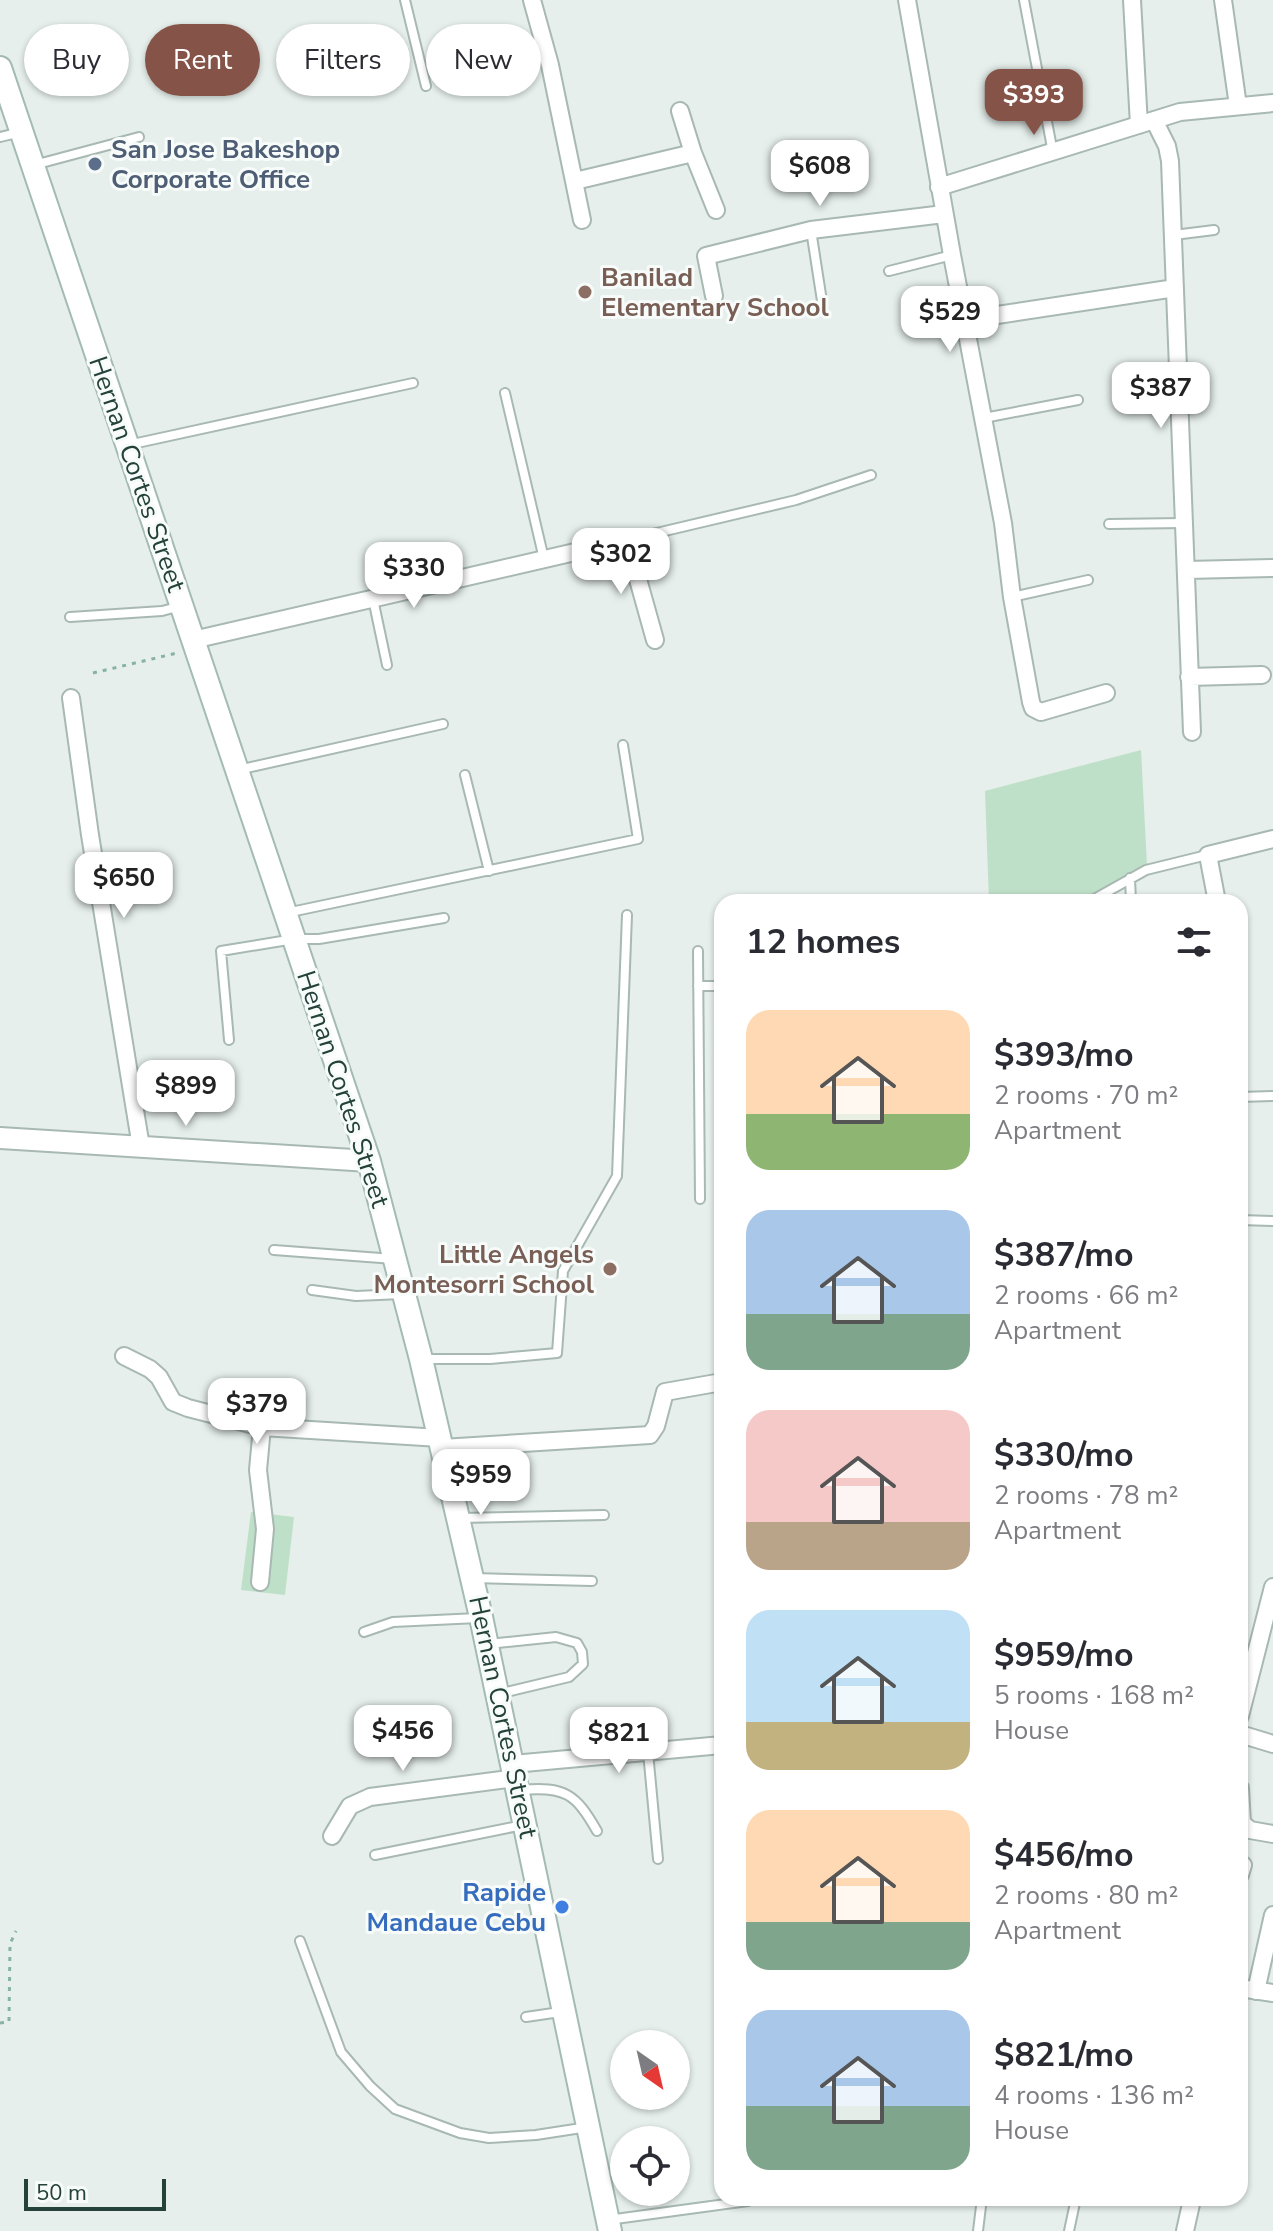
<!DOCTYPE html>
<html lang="en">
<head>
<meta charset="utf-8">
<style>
  body { margin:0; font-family:"Nunito Sans",sans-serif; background:#f7f7f7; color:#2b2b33; height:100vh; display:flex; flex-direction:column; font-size:30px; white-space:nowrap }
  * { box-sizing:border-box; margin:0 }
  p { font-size:26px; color:#7c7c81 }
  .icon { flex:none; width:44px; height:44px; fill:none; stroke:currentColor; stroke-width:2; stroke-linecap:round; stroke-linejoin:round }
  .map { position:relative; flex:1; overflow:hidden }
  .drawer { position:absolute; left:714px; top:894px; width:534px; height:1312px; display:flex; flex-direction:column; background:#fff; border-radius:24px; box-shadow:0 2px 6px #0004 }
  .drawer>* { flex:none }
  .hud { position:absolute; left:24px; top:24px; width:570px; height:72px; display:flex; gap:16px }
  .needle { width:52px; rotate:146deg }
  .buttons { position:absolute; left:610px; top:2030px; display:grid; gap:16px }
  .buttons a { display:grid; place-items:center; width:80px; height:80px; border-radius:50%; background:#fff; box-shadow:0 2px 6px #0004; font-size:40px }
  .scale { position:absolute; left:24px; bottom:20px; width:142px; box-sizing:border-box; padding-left:8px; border:4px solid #24423a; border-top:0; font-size:22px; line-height:28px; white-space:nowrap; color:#24423a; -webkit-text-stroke:6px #f7fbf9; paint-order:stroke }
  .price { position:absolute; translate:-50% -68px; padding:0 18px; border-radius:16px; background:#fff; color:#222; font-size:26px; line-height:52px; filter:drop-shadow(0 2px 4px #0008) }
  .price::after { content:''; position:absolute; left:50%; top:48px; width:24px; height:18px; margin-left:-12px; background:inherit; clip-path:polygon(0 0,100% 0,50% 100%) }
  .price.current { background:#855347; color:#fff }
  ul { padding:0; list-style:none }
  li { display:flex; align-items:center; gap:24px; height:200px; padding:0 32px }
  li span { display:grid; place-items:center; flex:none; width:224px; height:160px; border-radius:24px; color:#555 }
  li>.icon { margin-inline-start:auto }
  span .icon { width:96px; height:96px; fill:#fffc; stroke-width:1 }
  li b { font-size:34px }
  h2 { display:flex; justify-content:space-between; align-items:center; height:96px; padding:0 32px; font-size:34px }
  .chip { padding:0 28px; border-radius:36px; background:#fff; box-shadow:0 2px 6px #0004; font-size:28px; line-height:72px }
  .chip.current { background:#855347; color:#fff }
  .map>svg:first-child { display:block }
  .green { fill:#bfe0c8 }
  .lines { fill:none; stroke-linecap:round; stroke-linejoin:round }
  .service-casing { stroke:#a8b8b2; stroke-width:12 }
  .minor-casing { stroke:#a8b8b2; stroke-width:20 }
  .tertiary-casing { stroke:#a8b8b2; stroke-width:24 }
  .secondary-casing { stroke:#a4bbb3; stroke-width:26 }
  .path { stroke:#86b3a5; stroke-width:3; stroke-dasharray:4 6; stroke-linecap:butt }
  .service { stroke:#fff; stroke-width:8 }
  .minor { stroke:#fff; stroke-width:16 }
  .tertiary { stroke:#fff; stroke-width:20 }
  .secondary { stroke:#fff; stroke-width:22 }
  .service-dot { fill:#5c6f8a; stroke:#f7fbf9; stroke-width:3 }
  .education-dot { fill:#8d6e63; stroke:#f7fbf9; stroke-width:3 }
  .shop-dot { fill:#3f7fe0; stroke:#f7fbf9; stroke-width:3 }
  .labels { text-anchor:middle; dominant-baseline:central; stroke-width:6; stroke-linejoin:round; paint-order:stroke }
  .service-label { font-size:26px; font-weight:bold; fill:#4e5e75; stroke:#f7fbf9; text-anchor:start }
  .education-label { font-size:26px; font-weight:bold; fill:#785e54; stroke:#f7fbf9; text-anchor:start }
  .street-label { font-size:26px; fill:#24423a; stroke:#f7fbf9 }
  .shop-label { font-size:26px; font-weight:bold; fill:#366cbe; stroke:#f7fbf9; text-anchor:end }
</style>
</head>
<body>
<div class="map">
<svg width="1273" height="2231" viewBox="0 0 1273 2231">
  <rect width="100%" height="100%" fill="#e6efeb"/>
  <path class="green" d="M1141 750 1147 865 1079 902H989L985 791Z
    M251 1512 294 1517 285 1595 241 1590Z"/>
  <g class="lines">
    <defs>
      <path id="service" d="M405 0 426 86
        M1024 0 1053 153
        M0 137 21 132
        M34 165 139 137
        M811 230 822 301
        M1174 235 1214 230
        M889 271 952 255
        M505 393 544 559
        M984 418 1078 400
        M128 445 413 383
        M1109 524 1183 523
        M627 540 796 500 871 475
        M1012 597 1088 580
        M373 599 387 665
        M70 617 162 611 181 606
        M238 770 443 724
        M465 775 489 871
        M1130 878 1131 902
        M1089 902 1146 870 1207 855
        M286 913 638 839 623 745
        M698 951 700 1199
        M698 986H722
        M229 1040 221 951 294 939H319L444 918
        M1240 1097 1273 1096
        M1240 1220 1273 1221
        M274 1250 394 1259
        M312 1290 356 1296 402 1294
        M422 1359H490L557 1353 563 1271 617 1176 627 915
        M459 1518 604 1515
        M473 1578 592 1581
        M364 1632 393 1622 478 1618
        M488 1644 556 1637 577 1643 582 1652 583 1664 569 1677 498 1694
        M648 1752 658 1859
        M521 1790C565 1786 576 1794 597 1831
        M375 1855 523 1825
        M300 1941 341 2052 370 2086 395 2109 460 2133 489 2138 536 2135 588 2127
        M526 2017 560 2012
        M608 2220 748 2201
        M978 2231 982 2198
        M1069 2231 1076 2198"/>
      <path id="minor" d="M532 0 550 65 582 220
        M907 0 952 255 1003 523 1012 597 1031 702 1033 708 1041 712 1106 693
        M1132 0 1139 125
        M1223 0 1238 106
        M680 111 693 153 716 210
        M1154 120 1167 146 1170 161 1192 732
        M575 181 693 153
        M939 187 1180 112 1273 103
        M714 296 706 256 811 230 944 214
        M964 320 1175 288
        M1187 570 1273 568
        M193 640 627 540 655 640
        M1189 677 1262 675
        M71 698 90 835 141 1147
        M1217 902 1208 855 1273 839
        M124 1356 150 1369 159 1377 173 1402 188 1408 262 1427 440 1438
        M442 1448 650 1435 656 1426 665 1392 722 1382
        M260 1582 265 1529 258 1470 262 1427
        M1240 1716 1273 1587
        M1240 1734 1273 1744
        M513 1764 722 1745
        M1240 1788 1242 1823 1250 1830 1273 1834
        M332 1836 350 1806 370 1797 516 1778
        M1240 1875 1243 1865
        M1240 1988 1273 1993
        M1256 1991 1273 1915
        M1185 2231 1191 2204"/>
      <path id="tertiary" d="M0 1138 369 1161"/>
      <path id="secondary" d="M0 68 369 1161 421 1359 481 1617 610 2231"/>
    </defs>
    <use href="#service" class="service-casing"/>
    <use href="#minor" class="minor-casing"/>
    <use href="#tertiary" class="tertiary-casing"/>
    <use href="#secondary" class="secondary-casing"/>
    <path class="path" d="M93 673 177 653
      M0 2023 9 2022 10 1944 16 1931"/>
    <use href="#service" class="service"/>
    <use href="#minor" class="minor"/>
    <use href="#tertiary" class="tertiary"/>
    <use href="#secondary" class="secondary"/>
  </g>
  <circle class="service-dot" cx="95" cy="164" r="8"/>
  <g class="education-dot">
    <circle cx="585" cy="292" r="8"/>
    <circle cx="610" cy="1269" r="8"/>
  </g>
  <circle class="shop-dot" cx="562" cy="1907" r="8"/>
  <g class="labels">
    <g class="service-label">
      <text x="111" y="149">San Jose Bakeshop<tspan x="111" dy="30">Corporate Office</tspan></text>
    </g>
    <g class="education-label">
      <text x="601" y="277">Banilad<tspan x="601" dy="30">Elementary School</tspan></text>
      <text x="594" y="1254" text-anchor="end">Little Angels<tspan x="594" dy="30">Montesorri School</tspan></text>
    </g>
    <g class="street-label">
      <text transform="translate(137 474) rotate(71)">Hernan Cortes Street</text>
      <text transform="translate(343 1089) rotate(72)">Hernan Cortes Street</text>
      <text transform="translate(503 1717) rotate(78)">Hernan Cortes Street</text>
    </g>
    <g class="shop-label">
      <text x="546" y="1892">Rapide<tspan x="546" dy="30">Mandaue Cebu</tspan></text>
    </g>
  </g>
</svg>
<div class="buttons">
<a><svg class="needle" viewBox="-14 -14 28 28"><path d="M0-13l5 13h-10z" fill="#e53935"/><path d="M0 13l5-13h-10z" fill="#7c7c81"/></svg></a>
<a><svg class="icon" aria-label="locate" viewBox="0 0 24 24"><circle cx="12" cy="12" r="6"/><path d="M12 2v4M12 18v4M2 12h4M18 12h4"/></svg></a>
</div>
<div class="scale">50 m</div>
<b class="price current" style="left:1034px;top:137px">$393</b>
<b class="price" style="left:820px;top:208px">$608</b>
<b class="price" style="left:950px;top:354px">$529</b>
<b class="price" style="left:1161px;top:430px">$387</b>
<b class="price" style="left:621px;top:596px">$302</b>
<b class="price" style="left:414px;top:610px">$330</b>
<b class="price" style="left:124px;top:920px">$650</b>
<b class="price" style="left:186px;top:1128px">$899</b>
<b class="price" style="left:257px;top:1446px">$379</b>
<b class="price" style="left:481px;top:1517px">$959</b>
<b class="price" style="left:403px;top:1773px">$456</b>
<b class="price" style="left:619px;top:1775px">$821</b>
<div class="hud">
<a class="chip">Buy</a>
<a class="chip current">Rent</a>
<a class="chip">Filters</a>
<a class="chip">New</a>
</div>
<section class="drawer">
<h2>12 homes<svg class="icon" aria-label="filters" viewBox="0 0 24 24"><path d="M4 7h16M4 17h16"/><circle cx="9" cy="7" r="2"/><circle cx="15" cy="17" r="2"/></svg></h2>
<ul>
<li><span style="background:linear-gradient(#ffd9b3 65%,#8fb573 0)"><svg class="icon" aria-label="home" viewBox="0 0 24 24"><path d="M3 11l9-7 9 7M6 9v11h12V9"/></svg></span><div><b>$393/mo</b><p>2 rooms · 70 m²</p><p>Apartment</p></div></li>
<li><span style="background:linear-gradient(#a9c7e8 65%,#7fa58c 0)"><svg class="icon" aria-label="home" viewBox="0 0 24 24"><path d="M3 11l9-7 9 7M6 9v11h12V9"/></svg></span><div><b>$387/mo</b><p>2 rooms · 66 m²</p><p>Apartment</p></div></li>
<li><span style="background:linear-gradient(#f6c9c9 70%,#b9a48a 0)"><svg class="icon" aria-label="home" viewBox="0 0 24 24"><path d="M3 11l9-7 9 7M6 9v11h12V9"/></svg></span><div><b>$330/mo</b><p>2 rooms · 78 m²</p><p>Apartment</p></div></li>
<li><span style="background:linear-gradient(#bfe0f5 70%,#c2b280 0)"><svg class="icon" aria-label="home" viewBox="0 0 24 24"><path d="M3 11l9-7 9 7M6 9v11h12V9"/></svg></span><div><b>$959/mo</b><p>5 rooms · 168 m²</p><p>House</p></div></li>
<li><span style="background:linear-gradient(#ffd9b3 70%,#7fa58c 0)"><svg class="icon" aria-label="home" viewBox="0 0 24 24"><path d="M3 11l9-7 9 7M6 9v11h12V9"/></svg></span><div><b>$456/mo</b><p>2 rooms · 80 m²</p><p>Apartment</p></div></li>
<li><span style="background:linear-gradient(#a9c7e8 60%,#7fa58c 0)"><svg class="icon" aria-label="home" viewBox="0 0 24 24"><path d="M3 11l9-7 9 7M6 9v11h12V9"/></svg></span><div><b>$821/mo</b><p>4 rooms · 136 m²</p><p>House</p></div></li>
</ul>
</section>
</div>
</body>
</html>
